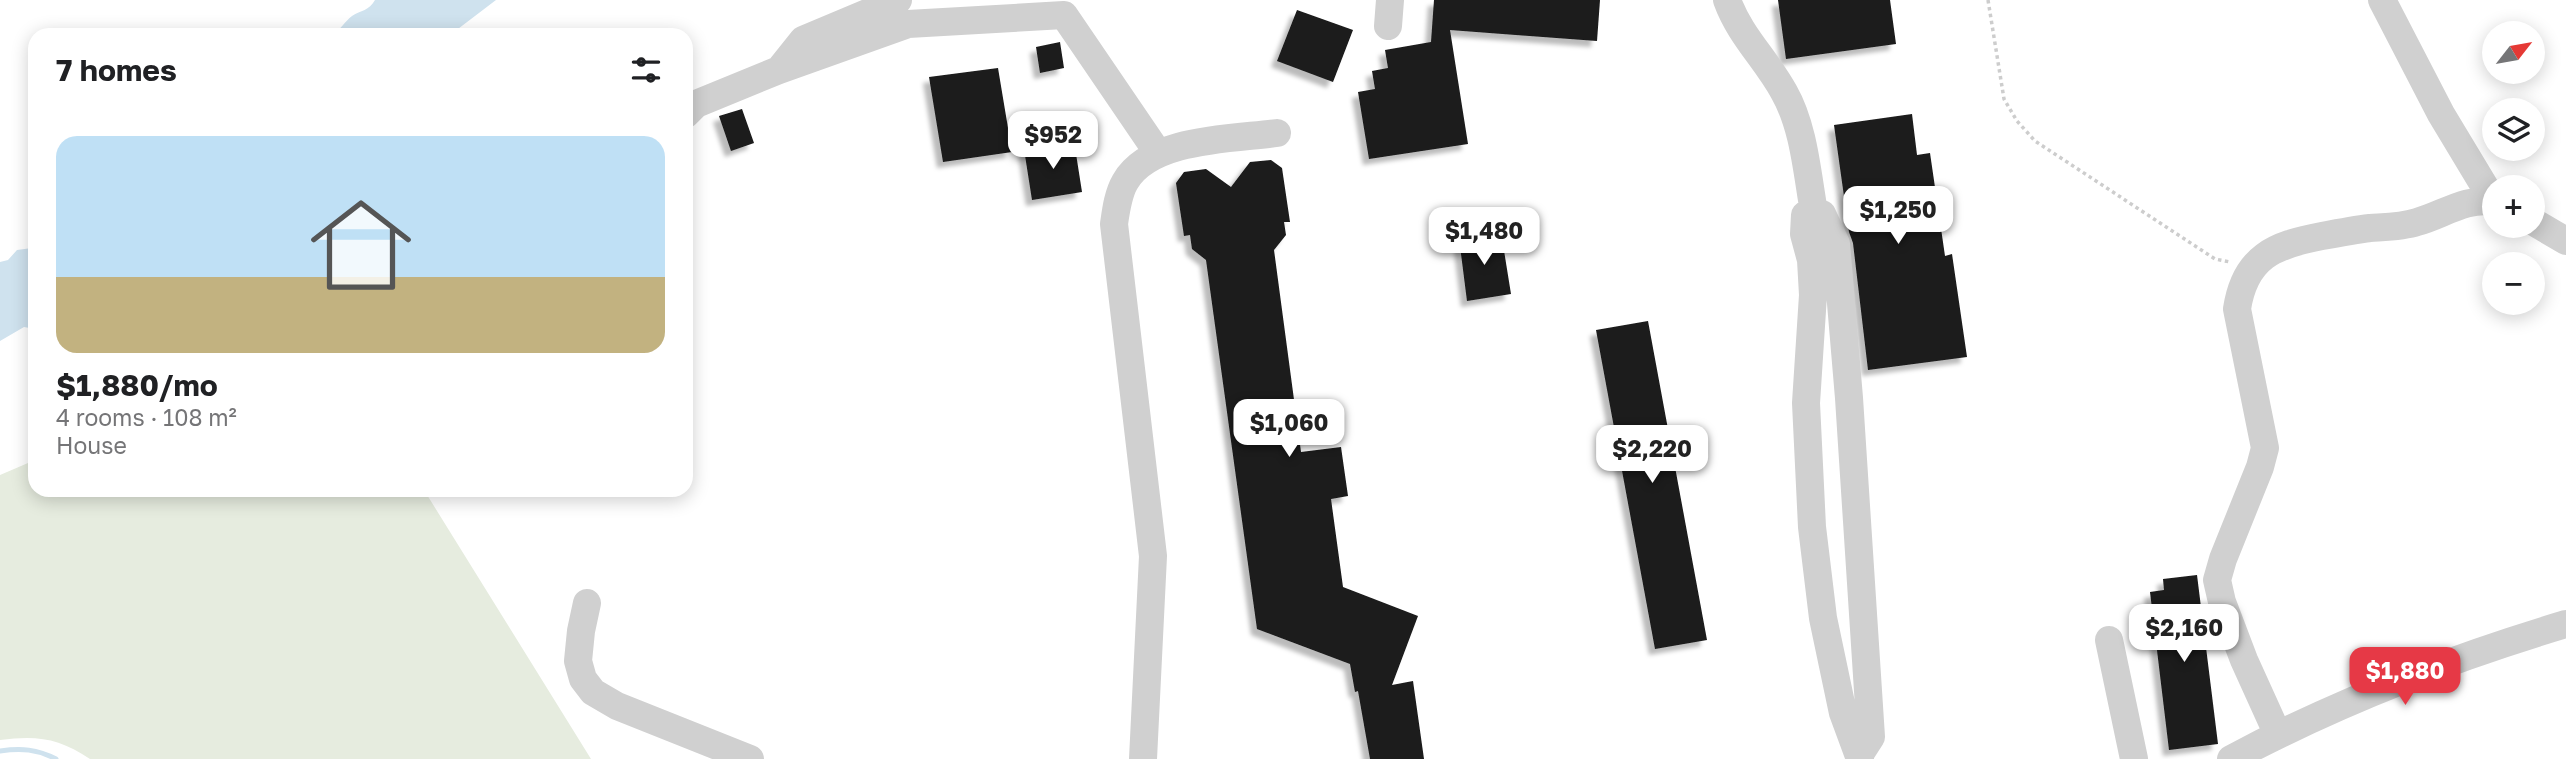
<!DOCTYPE html>
<html lang="en">
<head>
<meta charset="utf-8">
<style>
  body { margin:0; font-family:"Golos Text",sans-serif; background:#f2f2f2; color:#202124; height:100vh; display:flex; flex-direction:column; font-size:26px; white-space:nowrap }
  * { box-sizing:border-box; margin:0 }
  p { font-size:23px; color:#757577 }
  .icon { flex:none; width:38px; height:38px; fill:none; stroke:currentColor; stroke-width:2; stroke-linecap:round; stroke-linejoin:round }
  .map { position:relative; flex:1; overflow:hidden }
  .details { position:absolute; left:28px; top:28px; width:665px; height:469px; display:flex; flex-direction:column; background:#fff; border-radius:21px; box-shadow:0 4px 18px #0003 }
  .details>* { flex:none }
  .needle { width:46px; rotate:59deg }
  .fabs { position:absolute; left:2482px; top:21px; display:grid; gap:14px }
  .fabs a { display:grid; place-items:center; width:63px; height:63px; border-radius:50%; background:#fff; box-shadow:0 4px 18px #0003; font-size:35px }
  .price { position:absolute; translate:-50% -60px; padding:0 16px; border-radius:14px; background:#fff; color:#222; font-size:23px; line-height:46px; filter:drop-shadow(0 2px 4px #0008) }
  .price::after { content:''; position:absolute; left:50%; top:42px; width:21px; height:16px; margin-left:-10px; background:inherit; clip-path:polygon(0 0,100% 0,50% 100%) }
  .price.selected { background:#e63946; color:#fff }
  ul { padding:0; list-style:none }
  li { display:grid; align-content:center; gap:14px; height:371px; padding:0 28px }
  li+li { border-top:2px solid #e0e0e0 }
  li span { display:grid; place-items:center; height:217px; border-radius:21px; color:#555 }
  li>.icon { margin-inline-start:auto }
  span .icon { width:126px; height:126px; fill:#fffc; stroke-width:1 }
  li b { font-size:30px }
  h2 { display:flex; justify-content:space-between; align-items:center; height:84px; padding:0 28px; font-size:30px }
  .map>svg:first-child { display:block }
  .green { fill:#e6ecdf }
  .water { fill:#cfe2ee }
  .lines { fill:none; stroke-linecap:round; stroke-linejoin:round }
  .stream { stroke:#cfe2ee; stroke-width:5 }
  .building { fill:#1a1a1a; filter:url(#shadow) }
  .path { stroke:#cdcdcd; stroke-width:3.5; stroke-dasharray:3.5 3.5; stroke-linecap:butt }
  .minor { stroke:#d0d0d0; stroke-width:28 }
</style>
</head>
<body>
<div class="map">
<svg width="2566" height="759" viewBox="0 0 2566 759">
  <defs>
    <filter id="shadow"><feDropShadow dx="-6" dy="6" stdDeviation="2" flood-color="#0004"/></filter>
  </defs>
  <rect width="100%" height="100%" fill="#fff"/>
  <path class="green" d="M35 460V490H424L591 759H90C59 738 37 735 0 740V475Z"/>
  <path class="water" d="M375 0H496L450 35H331C342 29 344 22 352 16 361 10 369 11 375 0Z
    M35 245V329L24 327 0 341V262L8 260 17 250 32 248Z"/>
  <g class="lines">
    <path class="stream" d="M0 751C21 748 37 749 56 759"/>
  </g>
  <path class="building" d="M1434 0H1600L1597 41 1450 30 1468 144 1369 159 1358 92 1375 89 1372 71 1388 68 1385 50 1431 42Z
    M1778 0H1890L1896 44 1786 59Z
    M1297 10 1353 30 1333 82 1277 61Z
    M1060 42 1064 68 1040 73 1036 47Z
    M998 68 1012 152 943 162 929 77Z
    M742 109 754 143 731 151 719 116Z
    M1912 114 1917 155 1930 153 1945 256 1952 254 1967 357 1868 370 1853 243 1849 232 1834 125Z
    M1074 141 1082 192 1032 200 1024 149Z
    M1271 160 1282 168 1290 222H1284L1286 235 1274 250 1301 452 1341 447 1348 496 1331 499 1343 587 1418 616 1392 685 1413 681 1424 759H1370L1358 691 1355 692 1350 664 1257 629 1206 260 1192 249 1190 235 1184 236 1176 183 1184 172 1206 169 1231 187 1250 162Z
    M1501 232 1511 294 1467 301 1459 238Z
    M1648 321 1707 640 1655 649 1596 330Z
    M2197 575 2218 744 2169 750 2150 592 2164 590 2163 579Z"/>
  <g class="lines">
    <path class="path" d="M1988 0 2004 99 2017 121 2035 141 2215 259 2230 262"/>
    <path class="minor" d="M1727 0C1740 36 1766 59 1784 92 1804 127 1807 173 1814 212
      M2382 0 2441 114 2494 202
      M1388 26 1390 0
      M779 70 803 40 898 0
      M686 114 696 104 779 70 908 24 1064 15 1158 153
      M2532 221 2566 241
      M587 603 581 631 578 661 583 679 593 692 617 706 750 759
      M2109 640 2134 759
      M2278 735 2244 660 2222 602 2217 580 2223 559 2260 467 2265 448 2237 309C2245 257 2274 245 2322 236 2338 233 2354 230 2370 228 2385 227 2402 227 2417 222 2443 215 2466 197 2494 202
      M1860 754 1871 737 1849 398 1836 244 1822 214 1816 212 1805 215 1804 234 1811 260 1813 295 1806 403 1812 527 1823 618 1843 713 1860 759
      M1143 759 1153 556 1114 224C1116 210 1118 194 1125 182 1150 138 1233 139 1277 133
      M2231 759C2336 703 2452 658 2566 624"/>
  </g>
</svg>
<div class="fabs">
<a><svg class="needle" viewBox="-14 -14 28 28"><path d="M0-13l5 13h-10z" fill="#e53935"/><path d="M0 13l5-13h-10z" fill="#757577"/></svg></a>
<a><svg class="icon" aria-label="layers" viewBox="0 0 24 24"><path d="M12 4l9 5-9 5-9-5zM3 14l9 5 9-5"/></svg></a>
<a>+</a>
<a>−</a>
</div>
<b class="price" style="left:1053px;top:171px">$952</b>
<b class="price" style="left:1898px;top:246px">$1,250</b>
<b class="price" style="left:1484px;top:267px">$1,480</b>
<b class="price" style="left:1289px;top:459px">$1,060</b>
<b class="price" style="left:1652px;top:485px">$2,220</b>
<b class="price" style="left:2184px;top:664px">$2,160</b>
<b class="price selected" style="left:2405px;top:707px">$1,880</b>
<section class="details">
<h2>7 homes<svg class="icon" aria-label="filters" viewBox="0 0 24 24"><path d="M4 7h16M4 17h16"/><circle cx="9" cy="7" r="2"/><circle cx="15" cy="17" r="2"/></svg></h2>
<ul>
<li><span style="background:linear-gradient(#bfe0f5 65%,#c2b280 0)"><svg class="icon" aria-label="home" viewBox="0 0 24 24"><path d="M3 11l9-7 9 7M6 9v11h12V9"/></svg></span><div><b>$1,880/mo</b><p>4 rooms · 108 m²</p><p>House</p></div></li>
</ul>
</section>
</div>
</body>
</html>
